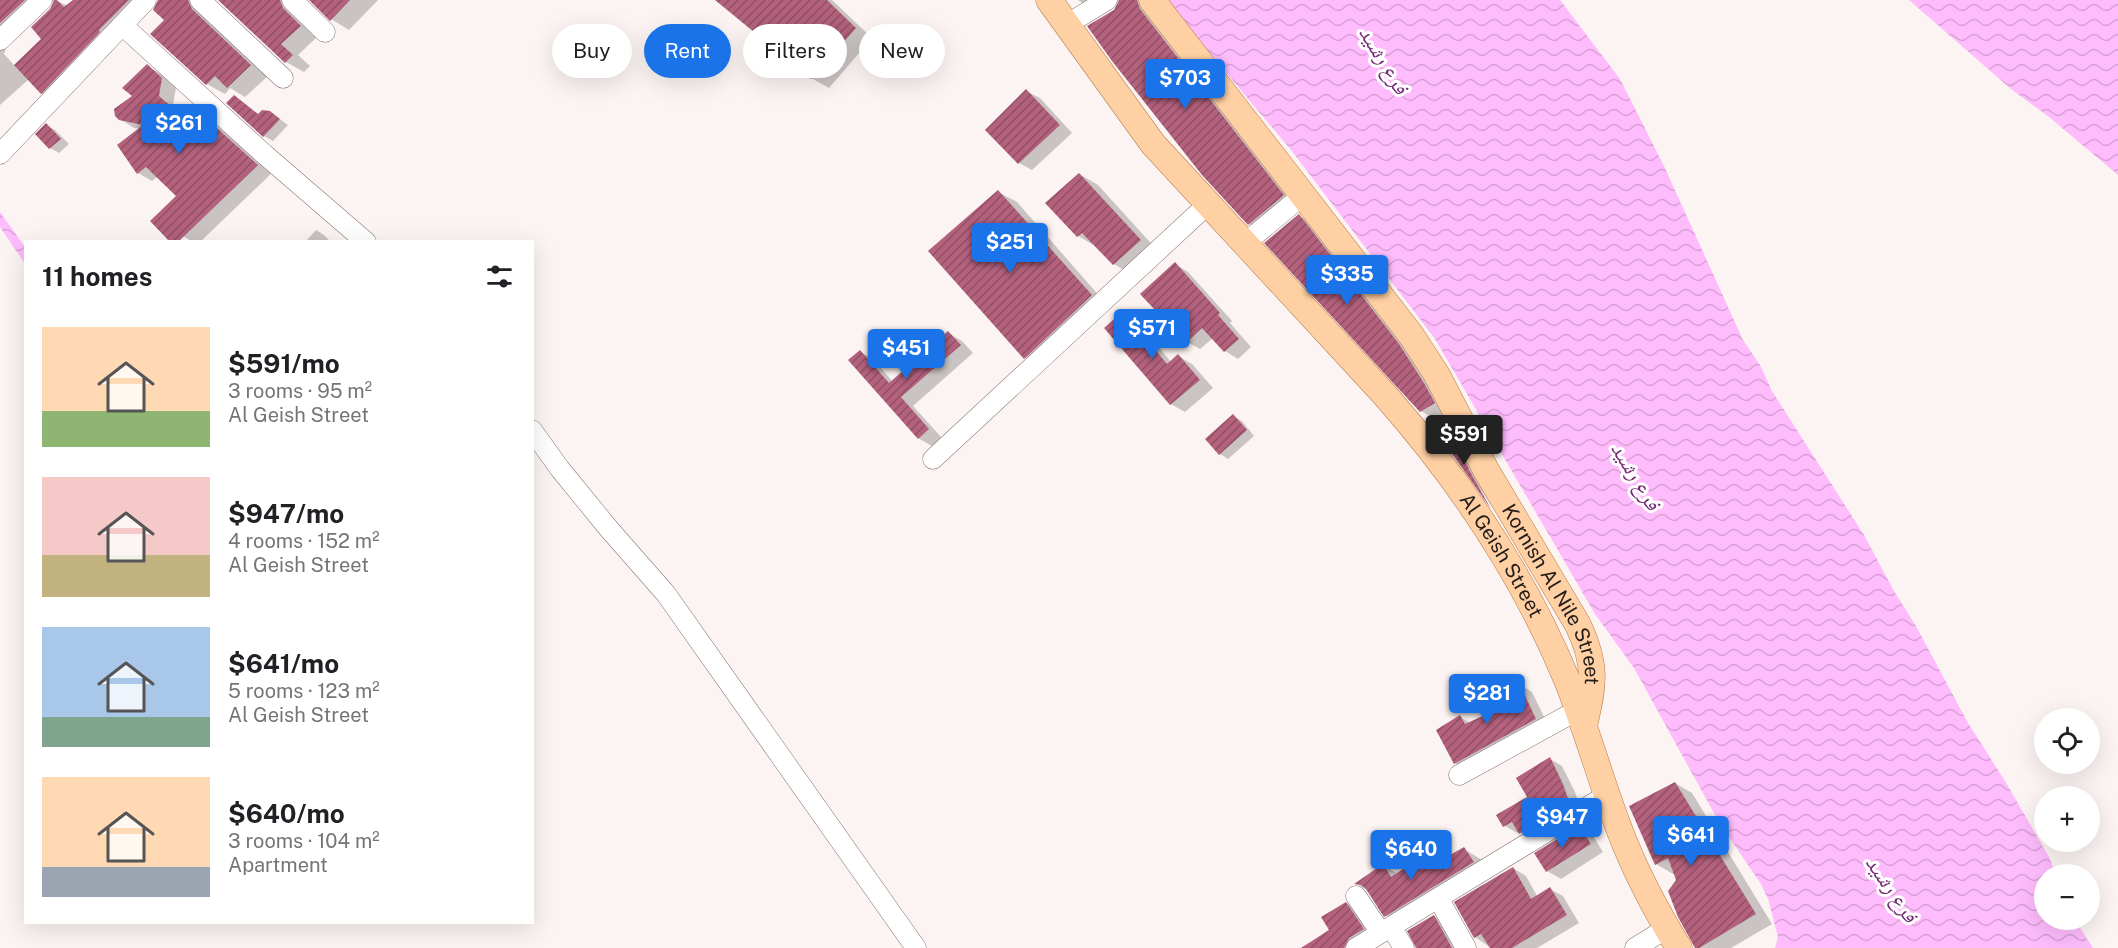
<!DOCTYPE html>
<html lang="en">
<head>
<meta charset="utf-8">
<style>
  body { margin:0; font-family:"Public Sans","Noto Naskh Arabic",sans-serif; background:#f2f2f2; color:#202124; height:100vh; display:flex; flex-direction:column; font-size:22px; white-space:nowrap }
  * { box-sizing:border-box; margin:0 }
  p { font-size:20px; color:#757577 }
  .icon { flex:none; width:33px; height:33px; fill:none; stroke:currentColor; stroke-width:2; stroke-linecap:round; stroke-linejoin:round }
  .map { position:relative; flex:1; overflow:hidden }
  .drawer { position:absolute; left:24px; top:240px; width:510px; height:684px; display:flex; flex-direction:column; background:#fff; border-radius:0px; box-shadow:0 6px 24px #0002 }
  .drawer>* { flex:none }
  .top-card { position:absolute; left:552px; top:24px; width:570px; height:54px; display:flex; gap:12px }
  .controls { position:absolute; left:2034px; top:708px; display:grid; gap:12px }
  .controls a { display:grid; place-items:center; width:66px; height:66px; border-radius:50%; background:#fff; box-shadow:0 6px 24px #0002; font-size:30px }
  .price { position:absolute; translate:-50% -51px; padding:0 14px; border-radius:6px; background:#1a73e8; color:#fff; font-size:20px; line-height:39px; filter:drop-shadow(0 2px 3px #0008) }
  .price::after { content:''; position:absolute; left:50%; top:36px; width:18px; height:14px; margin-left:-9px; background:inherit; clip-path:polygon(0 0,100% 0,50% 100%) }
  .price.active { background:#222; color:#fff }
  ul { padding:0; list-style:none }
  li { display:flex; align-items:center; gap:18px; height:150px; padding:0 18px }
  li span { display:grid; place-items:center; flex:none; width:168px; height:120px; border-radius:0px; color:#555 }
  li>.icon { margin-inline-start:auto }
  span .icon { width:72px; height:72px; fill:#fffc; stroke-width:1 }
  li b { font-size:26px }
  h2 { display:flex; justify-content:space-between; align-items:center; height:72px; padding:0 18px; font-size:26px }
  .chip { padding:0 21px; border-radius:27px; background:#fff; box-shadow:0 6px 24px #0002; font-size:21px; line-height:54px }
  .chip.active { background:#1a73e8; color:#fff }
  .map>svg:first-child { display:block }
  .water { fill:url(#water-waves) }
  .shadow { fill:#0003 }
  .building { fill:url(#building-hatch) }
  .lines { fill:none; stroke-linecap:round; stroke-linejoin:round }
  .minor-casing { stroke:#877571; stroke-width:21 }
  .major-casing { stroke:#b27d4b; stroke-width:27 }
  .minor { stroke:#fff; stroke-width:20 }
  .major { stroke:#ffd0a3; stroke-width:26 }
  .labels { text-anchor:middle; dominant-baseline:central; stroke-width:6; stroke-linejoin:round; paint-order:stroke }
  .street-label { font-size:20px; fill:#231c1a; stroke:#fff }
  .water-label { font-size:21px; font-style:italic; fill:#742a75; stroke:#fff }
</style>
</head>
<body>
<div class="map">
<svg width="2118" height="948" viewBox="0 0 2118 948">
  <defs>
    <pattern id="water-waves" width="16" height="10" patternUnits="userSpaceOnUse" patternTransform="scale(1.5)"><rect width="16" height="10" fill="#febcfc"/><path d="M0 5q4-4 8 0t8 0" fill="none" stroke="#d9a1d7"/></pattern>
    <pattern id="building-hatch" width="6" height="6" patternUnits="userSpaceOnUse" patternTransform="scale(1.5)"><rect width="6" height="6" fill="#b3617d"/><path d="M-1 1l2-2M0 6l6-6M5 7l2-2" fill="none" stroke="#914f66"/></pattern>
  </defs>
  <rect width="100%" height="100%" fill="#fcf4f2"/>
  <path class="water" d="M1165 0H1560L1620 79 1664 166 1743 340 1760 365 1772 391 1864 535 1894 591 1916 626 1968 723 2005 781 2049 857 2056 874H2044V920H2075L2093 948H1775L1778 937 1768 899 1761 884 1720 824 1634 668 1595 614 1435 339 1291 150Z
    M1909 0H2118V175L2049 117 2011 89Z
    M0 212 25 247V264L0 227Z"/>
  <path class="shadow" d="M0 0H54L9 41 4 54 15 66 43 39 55 0 68 6 76 0H144L58 102 41 93 29 79 0 105Z
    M171 0H212L268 76 245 97 230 88 225 94 207 84 152 34 164 22Z
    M220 0H304L318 36 298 55 310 66 304 72 286 62Z
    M311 0H378L349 30 331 19Z
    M718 0H832L872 38 829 88 811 78Z
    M1078 0H1120L1097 12Z
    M1121 0H1153L1301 206 1267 234 1249 224 1118 7Z
    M147 66 161 74 176 87 173 105 177 110 181 106 195 114 207 125 210 123 224 131 271 174 200 242H193L183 236 178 196 158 176 152 181 138 173 141 129 134 128 120 119 135 96Z
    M1026 91 1040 98 1072 133 1032 170 1019 163Z
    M228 103 259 115 270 112 288 125 273 141 264 136Z
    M46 125 55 130 69 144 59 153 50 148 38 134Z
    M1079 174 1098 185 1158 251 1132 275 1114 264 1097 247 1078 236 1047 203Z
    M998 192 1017 202 1109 307 1043 368 1025 357Z
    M1299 216 1316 226 1415 355 1451 413 1438 421 1421 411 1267 243Z
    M316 230 324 235 331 242H305Z
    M1175 264 1188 272 1232 321 1230 323 1251 347 1238 359 1225 351 1213 338 1200 349 1187 342Z
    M1123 313 1137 321 1171 362 1178 356 1192 364 1213 388 1185 412 1171 404 1106 328Z
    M948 333 962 341 973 353 913 406 942 438 932 446 918 438 860 352 873 359 893 382Z
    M1233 416 1242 421 1254 436 1228 459 1220 454Z
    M1456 445 1469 453 1502 513 1493 507 1477 485Z
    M1519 684 1532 692 1549 727 1468 771 1455 763 1460 717 1471 723 1500 710Z
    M1550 759 1562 766 1575 792 1581 811 1533 840 1519 831 1517 833 1505 826 1529 798Z
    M1675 783 1692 793 1772 924 1731 948H1697L1675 873 1673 874 1656 864Z
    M1579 828 1593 836 1603 852 1561 879 1547 871Z
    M1464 849 1482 860 1404 926 1385 915 1369 891 1357 884 1383 865 1398 874 1421 859 1433 866Z
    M1513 868 1526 876 1537 896 1550 889 1563 896 1579 923 1537 948H1491L1475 937 1456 903Z
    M1346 903 1363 913 1380 939 1368 948H1304L1331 931Z
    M1434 916 1451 926 1463 948H1417Z"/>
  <path class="building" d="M0 0H25L0 23Z
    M54 0H57L64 7 73 0H129L99 30 100 32 41 94 14 65 41 39 31 27 50 9Z
    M158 0H188L192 9 251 65 227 88 215 76 206 85 150 34 164 20 153 10Z
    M218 0H280L283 8 301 26 281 44 293 55 285 63Z
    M309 0H350L330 21Z
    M715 0H827L856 28 811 79Z
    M1119 0H1137L1140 9 1284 195 1248 225 1202 175 1112 61 1087 26 1114 10Z
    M147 64 162 78 159 96 175 110 181 104 204 126 209 121 258 165 178 242H170L150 221 176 196 146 167 137 174 117 145 143 125 119 120 115 116 114 109 132 96 122 88Z
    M1026 89 1060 125 1018 164 985 130Z
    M234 95 258 114 262 110 270 111 280 119 263 137 226 103Z
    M46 123 61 139 49 149 35 134Z
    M1079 173 1141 240 1113 265 1082 233 1077 237 1045 203Z
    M998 190 1092 295 1024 359 928 251Z
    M1299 214 1399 344 1424 383 1435 403 1420 412 1264 243Z
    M1175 262 1220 313 1218 315 1239 339 1224 352 1202 328 1186 343 1140 294Z
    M1123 311 1167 364 1178 354 1200 380 1170 405 1104 328Z
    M948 331 961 345 901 397 929 429 918 439 848 360 860 350 889 383Z
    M1233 414 1247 430 1219 455 1205 439Z
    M1456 444 1473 477 1491 509 1448 448Z
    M1519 683 1536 719 1454 764 1436 730 1460 715 1465 724 1498 709 1491 696Z
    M1550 757 1563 784 1570 804 1519 834 1512 822 1503 827 1496 815 1527 797 1516 778Z
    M1675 782 1756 914 1699 948H1695L1678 917 1668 891 1676 880 1668 858 1655 865 1629 806Z
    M1579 826 1591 844 1546 872 1534 853Z
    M1464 847 1474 862 1384 917 1366 889 1361 885 1354 884 1383 864 1391 877 1421 857 1427 868Z
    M1513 867 1531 899 1550 887 1567 915 1512 948H1490L1481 934 1474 938 1454 902Z
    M1346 902 1364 929 1349 938 1344 948H1301L1329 930 1321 917Z
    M1434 915 1452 948H1416L1407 931Z"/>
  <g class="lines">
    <defs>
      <path id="minor" d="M200 0 283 78
        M292 0 325 32
        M122 25 264 154 366 242
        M1066 25 1107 0
        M0 40 42 0
        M0 154 146 0
        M1244 244 1303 195
        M532 430 560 469 609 529 666 594 916 948
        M933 459 1208 204
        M1459 775 1578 710
        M1356 896 1381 933
        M1438 898 1466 948
        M1391 927 1404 948
        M1356 948 1607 795
        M1635 948 1667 928"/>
      <g id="major">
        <path id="s1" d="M1049 0 1153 144 1384 394C1460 480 1523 574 1567 680 1586 728 1600 778 1618 826 1634 869 1655 909 1679 948"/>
        <path id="s2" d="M1152 0 1411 335 1437 375 1486 470 1578 625C1597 665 1594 684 1584 726"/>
      </g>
    </defs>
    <use href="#minor" class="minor-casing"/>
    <use href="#major" class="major-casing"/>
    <use href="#minor" class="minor"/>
    <use href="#major" class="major"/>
  </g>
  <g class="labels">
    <g class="street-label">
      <text stroke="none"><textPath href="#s1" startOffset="718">Al Geish Street</textPath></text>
      <text stroke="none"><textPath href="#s2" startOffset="720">Kornish Al Nile Street</textPath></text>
    </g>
    <g class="water-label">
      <text transform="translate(1384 60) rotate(59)">فرع رشيد</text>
      <text transform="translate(1636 476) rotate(59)">فرع رشيد</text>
      <text transform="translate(1892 889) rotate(56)">فرع رشيد</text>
    </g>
  </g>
</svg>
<div class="controls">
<a><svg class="icon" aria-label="locate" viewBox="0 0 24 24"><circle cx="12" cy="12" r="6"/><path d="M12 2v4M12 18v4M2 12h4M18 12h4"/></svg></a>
<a>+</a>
<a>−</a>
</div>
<b class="price" style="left:1185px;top:110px">$703</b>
<b class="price" style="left:179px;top:155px">$261</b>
<b class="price" style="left:1010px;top:274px">$251</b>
<b class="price" style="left:1347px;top:306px">$335</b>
<b class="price" style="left:1152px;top:360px">$571</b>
<b class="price" style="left:906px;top:380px">$451</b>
<b class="price active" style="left:1464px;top:466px">$591</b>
<b class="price" style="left:1487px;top:725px">$281</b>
<b class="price" style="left:1562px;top:849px">$947</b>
<b class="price" style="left:1691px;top:867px">$641</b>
<b class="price" style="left:1411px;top:881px">$640</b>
<div class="top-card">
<a class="chip">Buy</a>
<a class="chip active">Rent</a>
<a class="chip">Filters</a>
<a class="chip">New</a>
</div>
<section class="drawer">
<h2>11 homes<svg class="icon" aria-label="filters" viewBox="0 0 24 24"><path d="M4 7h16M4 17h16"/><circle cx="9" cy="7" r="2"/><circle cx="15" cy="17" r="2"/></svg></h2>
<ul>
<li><span style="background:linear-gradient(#ffd9b3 70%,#8fb573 0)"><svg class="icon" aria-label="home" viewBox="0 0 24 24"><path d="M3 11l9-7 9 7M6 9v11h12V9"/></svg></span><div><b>$591/mo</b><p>3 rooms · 95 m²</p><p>Al Geish Street</p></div></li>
<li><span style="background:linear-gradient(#f6c9c9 65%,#c2b280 0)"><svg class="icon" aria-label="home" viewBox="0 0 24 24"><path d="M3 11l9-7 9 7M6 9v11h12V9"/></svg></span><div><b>$947/mo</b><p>4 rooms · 152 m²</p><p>Al Geish Street</p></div></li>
<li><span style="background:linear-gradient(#a9c7e8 75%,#7fa58c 0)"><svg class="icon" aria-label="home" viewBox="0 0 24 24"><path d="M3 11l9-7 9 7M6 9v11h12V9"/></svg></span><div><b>$641/mo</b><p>5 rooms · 123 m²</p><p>Al Geish Street</p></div></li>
<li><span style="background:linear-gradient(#ffd9b3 75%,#9aa5b1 0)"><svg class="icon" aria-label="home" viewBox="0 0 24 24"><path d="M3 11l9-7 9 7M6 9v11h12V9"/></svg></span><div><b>$640/mo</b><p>3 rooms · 104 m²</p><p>Apartment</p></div></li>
</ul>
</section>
</div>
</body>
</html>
